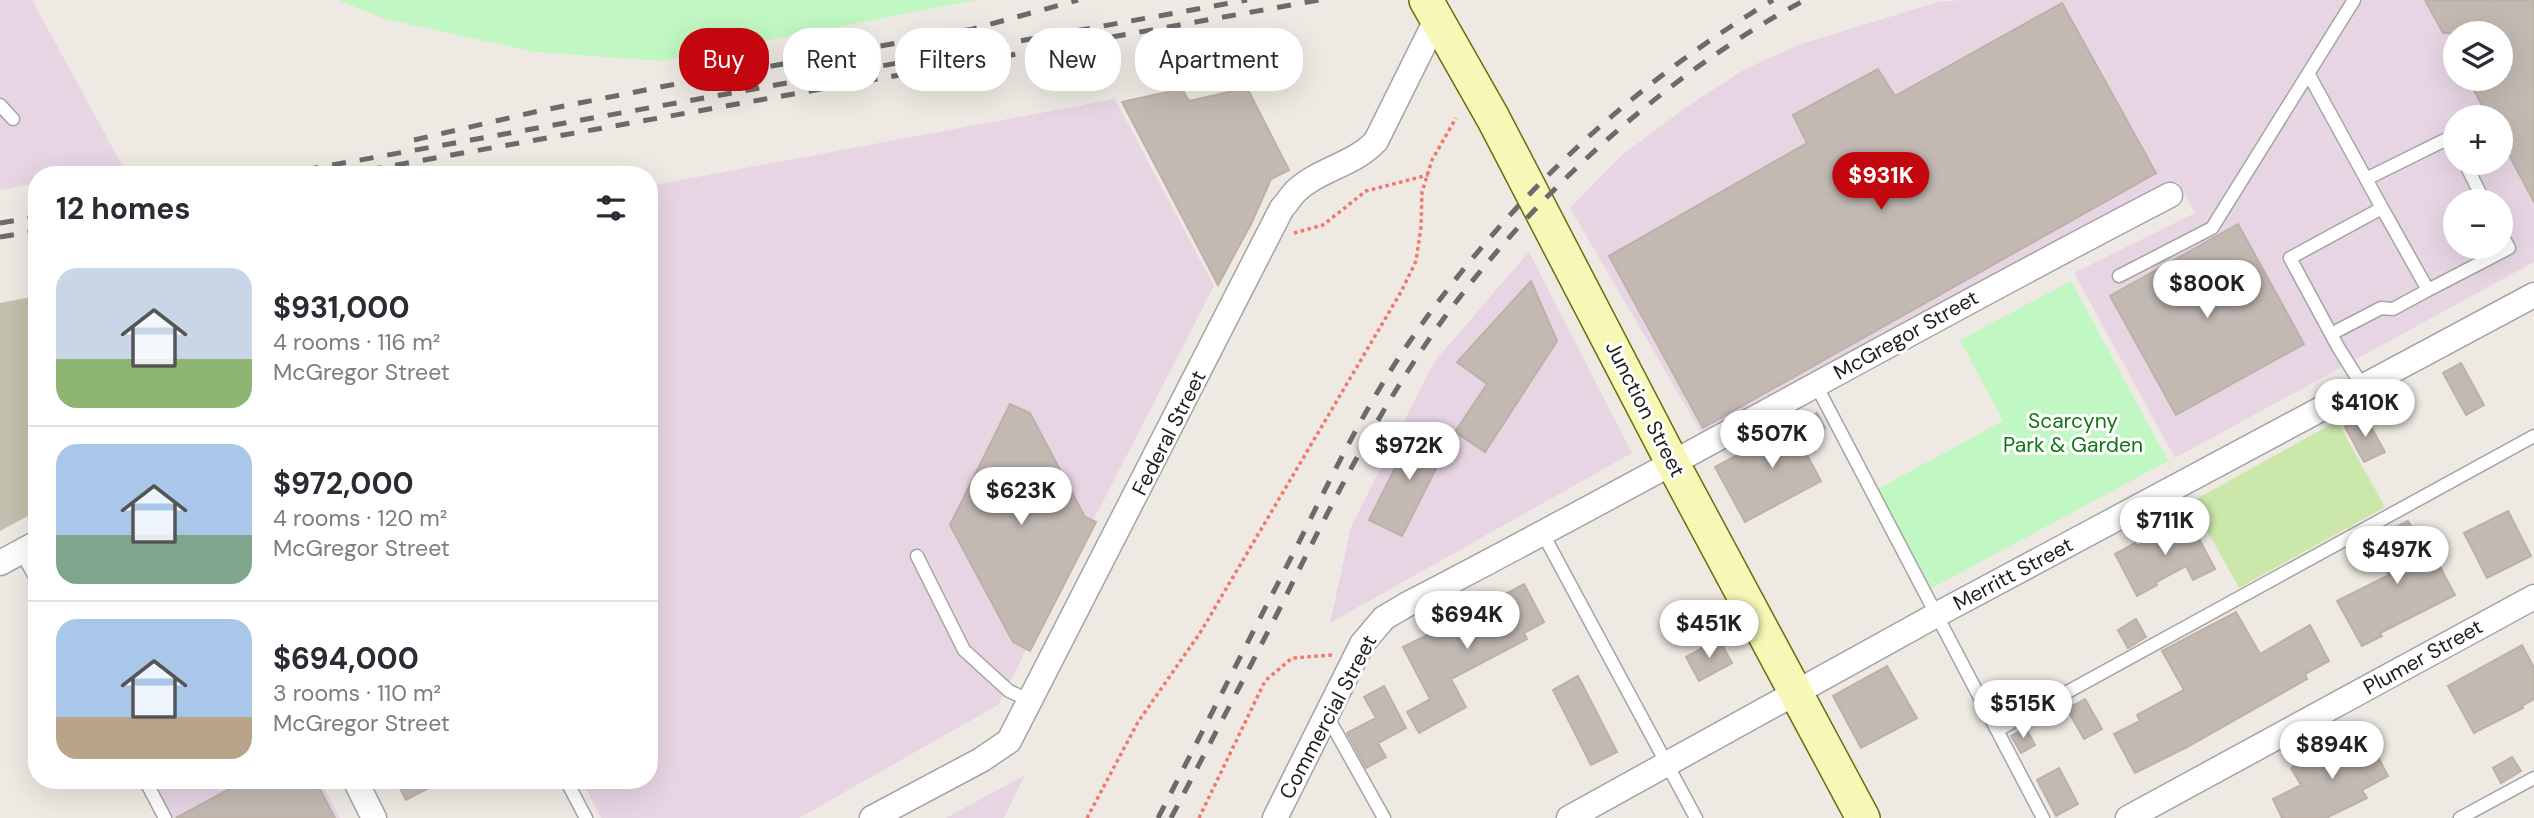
<!DOCTYPE html>
<html lang="en">
<head>
<meta charset="utf-8">
<style>
  body { margin:0; font-family:"DM Sans",sans-serif; background:#f2f2f3; color:#2b2b33; height:100vh; display:flex; flex-direction:column; font-size:26px; white-space:nowrap }
  * { box-sizing:border-box; margin:0 }
  p { font-size:23px; color:#7c7c81 }
  .icon { flex:none; width:38px; height:38px; fill:none; stroke:currentColor; stroke-width:2; stroke-linecap:round; stroke-linejoin:round }
  .map { position:relative; flex:1; overflow:hidden }
  .sheet { position:absolute; left:28px; top:166px; width:630px; height:623px; display:flex; flex-direction:column; background:#fff; border-radius:28px; box-shadow:0 7px 28px #0002 }
  .sheet>* { flex:none }
  .hud { position:absolute; left:679px; top:28px; width:665px; height:63px; display:flex; gap:14px }
  .tools { position:absolute; left:2443px; top:21px; display:grid; gap:14px }
  .tools a { display:grid; place-items:center; width:70px; height:70px; border-radius:50%; background:#fff; box-shadow:0 7px 28px #0002; font-size:35px }
  .price { position:absolute; translate:-50% -60px; padding:0 16px; border-radius:24px; background:#fff; color:#222; font-size:23px; line-height:46px; filter:drop-shadow(0 2px 4px #0008) }
  .price::after { content:''; position:absolute; left:50%; top:42px; width:21px; height:16px; margin-left:-10px; background:inherit; clip-path:polygon(0 0,100% 0,50% 100%) }
  .price.selected { background:#c4060f; color:#fff }
  ul { padding:0; list-style:none }
  li { display:flex; align-items:center; gap:21px; height:175px; padding:0 28px }
  li+li { border-top:2px solid #e1e1e2 }
  li span { display:grid; place-items:center; flex:none; width:196px; height:140px; border-radius:21px; color:#555 }
  li>.icon { margin-inline-start:auto }
  span .icon { width:84px; height:84px; fill:#fffc; stroke-width:1 }
  li b { font-size:30px }
  h2 { display:flex; justify-content:space-between; align-items:center; height:84px; padding:0 28px; font-size:30px }
  .pill { padding:0 24px; border-radius:28px; background:#fff; box-shadow:0 7px 28px #0002; font-size:24px; line-height:63px }
  .pill.selected { background:#c4060f; color:#fff }
  .map>svg:first-child { display:block }
  .industrial { fill:#e7d5e4; fill-rule:evenodd }
  .construction { fill:#c2c1af }
  .grass { fill:#cbe7aa }
  .park { fill:#c0f7c2 }
  .building { fill:#c2b9b3; stroke:#bfb0a6; stroke-width:2 }
  .lines { fill:none; stroke-linecap:round; stroke-linejoin:round }
  .lane-casing { stroke:#a4a4a4; stroke-width:15 }
  .street-casing { stroke:#a4a4a4; stroke-width:27 }
  .secondary-casing { stroke:#697008; stroke-width:36 }
  .path { stroke:#f5746d; stroke-width:3.5; stroke-dasharray:3.5 3.5; stroke-linecap:butt }
  .lane { stroke:#fff; stroke-width:12 }
  .street { stroke:#fff; stroke-width:24 }
  .secondary { stroke:#f7f7b8; stroke-width:33 }
  .rail { stroke:#6b6b6b; stroke-width:5; stroke-dasharray:14 14; stroke-linecap:butt }
  .labels { text-anchor:middle; dominant-baseline:central; stroke-width:6; stroke-linejoin:round; paint-order:stroke }
  .street-label { font-size:21px; fill:#1d1d1d; stroke:#fff }
  .park-label { font-size:21px; fill:#0f7712; stroke:#fff }
</style>
</head>
<body>
<div class="map">
<svg width="2534" height="818" viewBox="0 0 2534 818">
  <rect width="100%" height="100%" fill="#eeeae3"/>
  <path class="industrial" d="M0 0H32L123 167 79 175H37V183L0 190Z
    M1961 0H2534V262L2175 458 2074 273 2195 213 2178 181 1702 434 1570 208 1622 155 1688 106 1745 69 1801 44 1938 2ZM2455 33H2501V79H2455ZM2455 117H2501V163H2455ZM2455 201H2501V247H2455Z
    M1115 99 1214 286 998 705 799 818H601L582 781 649 780V186Z
    M1529 252 1632 453 1330 623 1351 527 1434 362Z
    M1025 775 1004 818H946Z
    M150 781H320L340 818H169Z"/>
  <path class="construction" d="M37 296V511L0 531V303Z"/>
  <path class="grass" d="M2337 421 2385 507 2239 588 2191 502Z"/>
  <path class="park" d="M338 0H976L661 61 535 52 385 19Z
    M2071 281 2168 461 1930 589 1876 490 2003 421 1960 340Z"/>
  <path class="building" d="M2425 0H2534V202L2501 140V117H2488L2468 79H2501V33H2443Z
    M2062 3 2156 173 1703 428 1609 256 1807 143 1793 115 1878 69 1895 96Z
    M1247 88 1289 170 1271 179 1252 222 1218 285 1122 102 1182 89 1189 101Z
    M2238 224 2304 344 2176 415 2110 296Z
    M1531 281 1557 341 1485 452 1455 432 1487 384 1457 362Z
    M2461 363 2484 405 2466 415 2443 373Z
    M1010 404 1030 413 1085 517 1096 522 1030 651 1013 642 950 525Z
    M1817 413 1825 428 1808 437 1815 451 1807 455 1821 481 1745 522 1715 467Z
    M2365 416 2385 452 2364 462 2345 427Z
    M1415 428 1448 445 1402 536 1369 520Z
    M2508 511 2531 556 2487 578 2464 533Z
    M2187 516 2215 569 2193 580 2186 566 2156 582 2157 585 2137 596 2115 554 2135 543 2137 546Z
    M2408 521 2427 553 2431 550 2455 595 2380 633 2382 636 2362 646 2337 601 2389 575 2370 540Z
    M1524 584 1544 622 1524 633 1527 639 1451 679 1466 707 1419 733 1407 712 1430 699 1403 647 1454 622 1452 618 1471 608 1473 611Z
    M2236 612 2260 654 2310 625 2329 661 2305 674 2307 679 2187 747 2135 773 2114 734 2140 721 2137 715 2184 690 2162 651Z
    M2136 619 2146 637 2128 648 2118 630Z
    M1719 639 1732 663 1699 681 1686 657Z
    M2522 645 2534 668V699L2522 706 2523 708 2474 733 2448 686Z
    M1887 666 1917 718 1861 748 1833 696Z
    M1578 676 1617 752 1591 765 1553 690Z
    M1384 686 1406 728 1378 743 1386 757 1366 768 1347 733 1376 718 1364 697Z
    M2085 699 2102 729 2084 739 2067 709Z
    M2026 728 2035 745 2021 753 2011 736Z
    M2366 734 2388 776 2362 790 2367 798 2326 818H2282L2273 799 2301 785 2291 768 2312 756 2314 760Z
    M2512 757 2521 771 2501 783 2493 768Z
    M2059 768 2078 804 2056 816 2037 780Z
    M246 780H315L335 818H176Z
    M396 780H444L406 800Z"/>
  <g class="lines">
    <defs>
      <path id="lane" d="M2309 75 2382 208 2290 258 2338 347 2363 387
        M0 105 13 119
        M2465 163 2484 201
        M2366 179 2451 137 2455 145
        M2382 208 2428 290 2509 248 2501 233
        M2119 276 2212 228 2354 0
        M2331 334 2381 308 2393 309 2428 290
        M1816 385 2043 818
        M1543 534 1696 818
        M21 552 37 580
        M917 556 964 650 1009 691 1031 701
        M1326 714 1384 818
        M1998 730 2534 436
        M145 780 165 818
        M566 780 586 818
        M2460 818 2534 778"/>
      <path id="street" d="M0 563 37 543
        M355 780 374 818
        M872 818 981 760 1009 741 1282 208C1287 203 1291 196 1296 191 1319 169 1354 165 1376 141L1436 20
        M1275 818 1362 644 1384 618 1406 605C1663 472 1913 328 2170 195
        M1569 818 1938 614 2534 295
        M2128 818 2534 597"/>
      <path id="secondary" d="M1426 0 1493 118 1673 464 1863 818"/>
    </defs>
    <use href="#lane" class="lane-casing"/>
    <use href="#street" class="street-casing"/>
    <use href="#secondary" class="secondary-casing"/>
    <path class="path" d="M1294 233 1323 225 1366 191 1428 175
      M1087 818 1138 722 1200 633 1401 292 1416 261 1421 227 1422 192 1432 160 1456 118
      M1199 818 1265 681 1292 658 1333 655"/>
    <use href="#lane" class="lane"/>
    <use href="#street" class="street"/>
    <use href="#secondary" class="secondary"/>
    <path class="rail" d="M414 140 539 111 696 80 973 29 1078 0
      M277 175 1247 0
      M340 175 1319 0
      M0 223 37 217
      M0 237 37 231
      M1158 818C1204 729 1249 639 1295 550 1330 480 1365 406 1410 341 1505 203 1629 86 1773 0
      M1171 818C1208 747 1245 677 1281 606 1324 519 1367 432 1421 351 1513 213 1659 77 1805 0"/>
  </g>
  <g class="labels">
    <g class="street-label">
      <text transform="translate(1906 335) rotate(-29)">McGregor Street</text>
      <text transform="translate(1645 409) rotate(63)">Junction Street</text>
      <text transform="translate(1169 433) rotate(-63)">Federal Street</text>
      <text transform="translate(2013 574) rotate(-28)">Merritt Street</text>
      <text transform="translate(2423 657) rotate(-29)">Plumer Street</text>
      <text transform="translate(1328 717) rotate(-62)">Commercial Street</text>
    </g>
    <g class="park-label">
      <text x="2073" y="421">Scarcyny<tspan x="2073" dy="24">Park &amp; Garden</tspan></text>
    </g>
  </g>
</svg>
<div class="tools">
<a><svg class="icon" aria-label="layers" viewBox="0 0 24 24"><path d="M12 4l9 5-9 5-9-5zM3 14l9 5 9-5"/></svg></a>
<a>+</a>
<a>−</a>
</div>
<b class="price selected" style="left:1881px;top:212px">$931K</b>
<b class="price" style="left:2207px;top:320px">$800K</b>
<b class="price" style="left:2365px;top:439px">$410K</b>
<b class="price" style="left:1772px;top:470px">$507K</b>
<b class="price" style="left:1409px;top:482px">$972K</b>
<b class="price" style="left:1021px;top:527px">$623K</b>
<b class="price" style="left:2165px;top:557px">$711K</b>
<b class="price" style="left:2397px;top:586px">$497K</b>
<b class="price" style="left:1467px;top:651px">$694K</b>
<b class="price" style="left:1709px;top:660px">$451K</b>
<b class="price" style="left:2023px;top:740px">$515K</b>
<b class="price" style="left:2332px;top:781px">$894K</b>
<div class="hud">
<a class="pill selected">Buy</a>
<a class="pill">Rent</a>
<a class="pill">Filters</a>
<a class="pill">New</a>
<a class="pill">Apartment</a>
</div>
<section class="sheet">
<h2>12 homes<svg class="icon" aria-label="filters" viewBox="0 0 24 24"><path d="M4 7h16M4 17h16"/><circle cx="9" cy="7" r="2"/><circle cx="15" cy="17" r="2"/></svg></h2>
<ul>
<li><span style="background:linear-gradient(#c9d6e8 65%,#8fb573 0)"><svg class="icon" aria-label="home" viewBox="0 0 24 24"><path d="M3 11l9-7 9 7M6 9v11h12V9"/></svg></span><div><b>$931,000</b><p>4 rooms · 116 m²</p><p>McGregor Street</p></div></li>
<li><span style="background:linear-gradient(#a9c7e8 65%,#7fa58c 0)"><svg class="icon" aria-label="home" viewBox="0 0 24 24"><path d="M3 11l9-7 9 7M6 9v11h12V9"/></svg></span><div><b>$972,000</b><p>4 rooms · 120 m²</p><p>McGregor Street</p></div></li>
<li><span style="background:linear-gradient(#a9c7e8 70%,#b9a48a 0)"><svg class="icon" aria-label="home" viewBox="0 0 24 24"><path d="M3 11l9-7 9 7M6 9v11h12V9"/></svg></span><div><b>$694,000</b><p>3 rooms · 110 m²</p><p>McGregor Street</p></div></li>
</ul>
</section>
</div>
</body>
</html>
